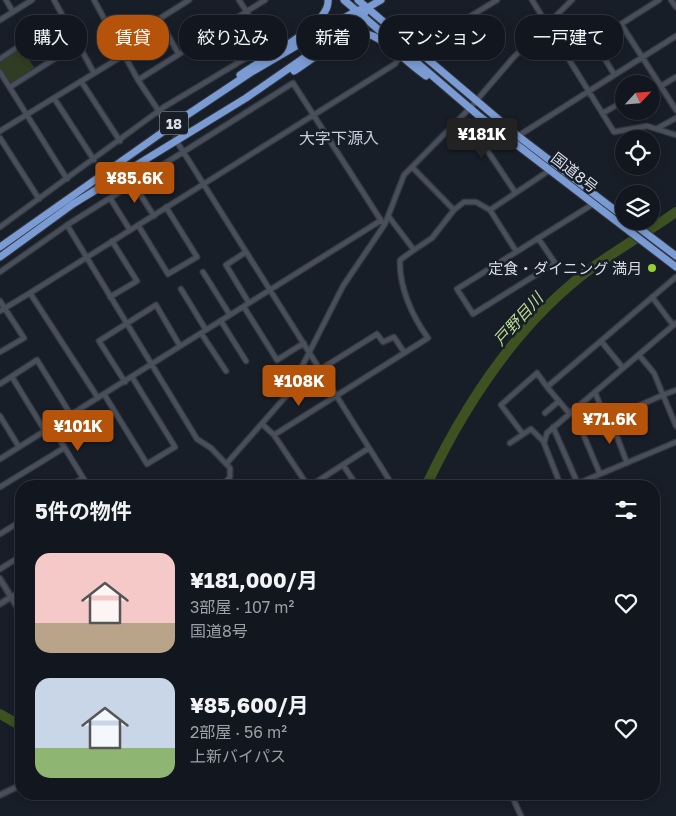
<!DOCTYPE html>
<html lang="ja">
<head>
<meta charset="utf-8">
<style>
  body { margin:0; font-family:"Golos Text","Noto Sans JP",sans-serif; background:#1b1f27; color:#f1f3f6; height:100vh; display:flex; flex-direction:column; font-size:19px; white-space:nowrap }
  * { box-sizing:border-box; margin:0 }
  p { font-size:16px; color:#9c9fa4 }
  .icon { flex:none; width:28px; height:28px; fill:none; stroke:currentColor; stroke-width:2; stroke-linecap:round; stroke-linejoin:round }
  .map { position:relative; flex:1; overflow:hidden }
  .details { position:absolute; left:15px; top:480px; width:645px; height:320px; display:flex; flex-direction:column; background:#12161e; border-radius:20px; box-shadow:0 2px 8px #0003,0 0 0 1px #31353c }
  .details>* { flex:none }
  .banner { position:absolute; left:15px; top:15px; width:646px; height:45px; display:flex; gap:10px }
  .needle { width:32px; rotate:64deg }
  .buttons { position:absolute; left:615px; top:75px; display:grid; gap:10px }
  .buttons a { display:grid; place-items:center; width:45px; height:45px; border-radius:50%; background:#12161e; box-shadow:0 2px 8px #0003,0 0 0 1px #31353c; font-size:25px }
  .price { position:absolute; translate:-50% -42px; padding:0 11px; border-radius:5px; background:#b45309; color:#fff; font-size:16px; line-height:32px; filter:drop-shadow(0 1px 2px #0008) }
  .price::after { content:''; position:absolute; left:50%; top:30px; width:15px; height:11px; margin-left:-8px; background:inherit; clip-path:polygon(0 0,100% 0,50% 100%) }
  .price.selected { background:#222; color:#fff }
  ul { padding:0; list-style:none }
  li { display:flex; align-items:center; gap:15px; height:125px; padding:0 20px }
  li span { display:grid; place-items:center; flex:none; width:140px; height:100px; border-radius:15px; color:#555 }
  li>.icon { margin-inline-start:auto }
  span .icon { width:60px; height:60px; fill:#fffc; stroke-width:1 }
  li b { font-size:21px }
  h2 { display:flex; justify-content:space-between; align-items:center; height:60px; padding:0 20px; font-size:21px }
  .pill { padding:0 18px; border-radius:20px; background:#12161e; box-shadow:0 2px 8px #0003,0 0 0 1px #31353c; font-size:18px; line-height:45px }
  .pill.selected { background:#b45309; color:#fff }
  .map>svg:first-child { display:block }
  .green { fill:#313d22 }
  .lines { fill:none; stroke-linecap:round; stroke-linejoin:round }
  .river { stroke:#3d5121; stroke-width:10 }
  .minor-tunnel { stroke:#353b44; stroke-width:4.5; stroke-dasharray:4.5 2; stroke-linecap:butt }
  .minor-casing { stroke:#33373f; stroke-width:7 }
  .tertiary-casing { stroke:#33373f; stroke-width:8 }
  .trunk-casing { stroke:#33373f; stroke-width:9 }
  .minor { stroke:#484f5b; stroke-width:4.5 }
  .tertiary { stroke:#484f5b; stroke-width:5 }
  .trunk { stroke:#7a9bd4; stroke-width:7 }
  .poi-dot { fill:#96cc3a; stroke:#181e28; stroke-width:2 }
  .labels { text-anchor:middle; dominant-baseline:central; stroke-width:5; stroke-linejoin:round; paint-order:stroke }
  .shield { fill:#181e28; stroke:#9fa4ac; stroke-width:1 }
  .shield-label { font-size:14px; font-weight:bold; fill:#d9dde4 }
  .street-label { font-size:15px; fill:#d9dde4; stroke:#181e28 }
  .poi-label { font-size:15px; fill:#d9dde4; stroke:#181e28; text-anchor:end }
  .neighbourhood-label { font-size:16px; fill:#c6cedc; stroke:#181e28 }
  .water-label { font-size:16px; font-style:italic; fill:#b8d98e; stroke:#181e28 }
</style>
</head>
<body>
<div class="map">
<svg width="676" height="816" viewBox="0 0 676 816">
  <rect width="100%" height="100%" fill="#181e28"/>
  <path class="green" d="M21 47 35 69 12 83 10 82 0 68V61Z"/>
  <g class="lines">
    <path class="river" d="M426 486C465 404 519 321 593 267 620 248 649 231 676 212
      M0 714 21 726"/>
    <path class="minor-tunnel" d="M164 119 177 141"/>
    <defs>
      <path id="minor" d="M6 0 13 12
        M54 0 94 73
        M94 0 138 80 164 119
        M532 0 614 132 647 126 676 135
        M659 0 621 24 676 110
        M671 0 676 7
        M0 20 32 0
        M583 23 614 74
        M415 50 497 0
        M178 53 159 19 189 0
        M0 59 63 17
        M0 72 67 179
        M138 80 265 0
        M81 81 120 141
        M661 86 676 77
        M10 87 78 44
        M54 98 94 160
        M603 113 624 101
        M459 119 485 147 515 192
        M658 128 676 118
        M0 131 124 55
        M518 136 676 36
        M0 138 39 199
        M179 145 393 486
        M412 167 454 210
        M133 183 154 216
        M110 198 130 230
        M67 225 293 83 382 222
        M138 225 168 274 197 257 166 207
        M0 227 164 107 268 45 239 0
        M538 238 555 263 473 314 457 289 593 204
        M414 250 432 238 454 210 464 202H476L490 210
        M516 251 490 210 550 170
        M246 252 226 265 249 303
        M0 272 67 225 197 439 211 448 230 468V477L222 486
        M203 272 230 315
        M181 289 206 330
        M110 297 137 281 112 241
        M652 297 673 325
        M0 301 24 338 0 352
        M244 307 277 360 304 343
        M0 311 30 293
        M221 321 246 361
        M201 333 226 371
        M601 341 623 368
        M639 355 654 373 663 395 676 390
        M321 369 377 334 383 342 394 337 404 352
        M12 377 45 431
        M125 382 99 341 156 305 180 346
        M0 384 37 360 71 415
        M595 392 606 420 663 395 676 426
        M104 394 147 464 175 447 132 377
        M98 398 30 293 395 64 401 55
        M573 410 600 474
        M545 413 559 401
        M569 413 547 387 676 277
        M0 416 19 447
        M606 420 616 434 627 463
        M262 424 274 435 428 338C412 316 399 287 400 260L414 250 389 217
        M52 427 88 486
        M553 427 578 484
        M523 434 501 405 537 373 547 387
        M274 435 308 486
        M510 443 531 429 544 442
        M0 459 380 221
        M227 463 288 394 343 286 385 224 404 175 470 108 513 58 572 0
        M343 465 357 486
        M69 486 83 478
        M310 486 369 448
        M561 486 544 443 547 433 676 323
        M572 486 676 442
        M0 487 64 448
        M0 534 21 521
        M0 569 21 556
        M11 597 21 591
        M511 794 521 816"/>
      <path id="tertiary" d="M0 579 21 613
        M0 604 11 597
        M0 795 21 785"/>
      <path id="trunk" d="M344 0 478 115 676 267
        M358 0 518 136 624 217
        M294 71C312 60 352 25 373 36 392 45 408 64 426 76
        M240 75C260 60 331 25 328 0
        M630 221 676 256
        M0 247 184 117 250 73 356 11 367 8 381 0
        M0 257 73 204 246 98 363 17 367 8"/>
    </defs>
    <use href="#minor" class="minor-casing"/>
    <use href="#tertiary" class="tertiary-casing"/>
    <use href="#trunk" class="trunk-casing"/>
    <use href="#minor" class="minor"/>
    <use href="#tertiary" class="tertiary"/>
    <use href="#trunk" class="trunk"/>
  </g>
  <circle class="poi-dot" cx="652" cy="268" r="5"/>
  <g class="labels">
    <rect class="shield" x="160" y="111.5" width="28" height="23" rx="4"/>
    <g class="shield-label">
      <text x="174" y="123">18</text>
    </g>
    <g class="street-label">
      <text transform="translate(575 172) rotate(38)">国道8号</text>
    </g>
    <g class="poi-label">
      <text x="642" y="268">定食・ダイニング 満月</text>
    </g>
    <g class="neighbourhood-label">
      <text x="339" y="138">大字下源入</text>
    </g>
    <g class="water-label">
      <text transform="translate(518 319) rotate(-48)">戸野目川</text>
    </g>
  </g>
</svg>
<div class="buttons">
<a><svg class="needle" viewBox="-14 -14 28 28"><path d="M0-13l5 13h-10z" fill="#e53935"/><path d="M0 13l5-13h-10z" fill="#9c9fa4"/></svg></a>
<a><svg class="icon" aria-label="locate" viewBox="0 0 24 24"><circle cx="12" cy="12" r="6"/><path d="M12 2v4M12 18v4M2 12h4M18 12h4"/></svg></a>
<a><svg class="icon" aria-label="layers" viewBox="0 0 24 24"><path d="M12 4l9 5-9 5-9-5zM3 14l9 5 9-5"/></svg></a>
</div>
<b class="price selected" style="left:482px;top:160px">¥181K</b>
<b class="price" style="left:135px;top:204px">¥85.6K</b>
<b class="price" style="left:299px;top:407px">¥108K</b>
<b class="price" style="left:610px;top:445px">¥71.6K</b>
<b class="price" style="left:78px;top:452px">¥101K</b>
<div class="banner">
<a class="pill">購入</a>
<a class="pill selected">賃貸</a>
<a class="pill">絞り込み</a>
<a class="pill">新着</a>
<a class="pill">マンション</a>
<a class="pill">一戸建て</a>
</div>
<section class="details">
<h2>5件の物件<svg class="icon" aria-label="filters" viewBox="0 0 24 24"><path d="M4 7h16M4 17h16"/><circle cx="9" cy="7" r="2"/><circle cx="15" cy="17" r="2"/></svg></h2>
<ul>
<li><span style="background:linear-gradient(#f6c9c9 70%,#b9a48a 0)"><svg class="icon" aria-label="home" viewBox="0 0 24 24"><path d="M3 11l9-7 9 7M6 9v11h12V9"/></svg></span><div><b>¥181,000/月</b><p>3部屋 · 107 m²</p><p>国道8号</p></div><svg class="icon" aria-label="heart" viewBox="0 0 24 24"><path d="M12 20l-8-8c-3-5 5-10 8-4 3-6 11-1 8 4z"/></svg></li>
<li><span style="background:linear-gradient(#c9d6e8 70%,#8fb573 0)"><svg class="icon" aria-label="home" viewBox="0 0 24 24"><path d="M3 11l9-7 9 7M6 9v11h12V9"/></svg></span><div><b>¥85,600/月</b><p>2部屋 · 56 m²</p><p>上新バイパス</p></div><svg class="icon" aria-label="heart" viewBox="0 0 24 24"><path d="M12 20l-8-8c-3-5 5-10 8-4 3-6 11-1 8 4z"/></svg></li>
</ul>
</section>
</div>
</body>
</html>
